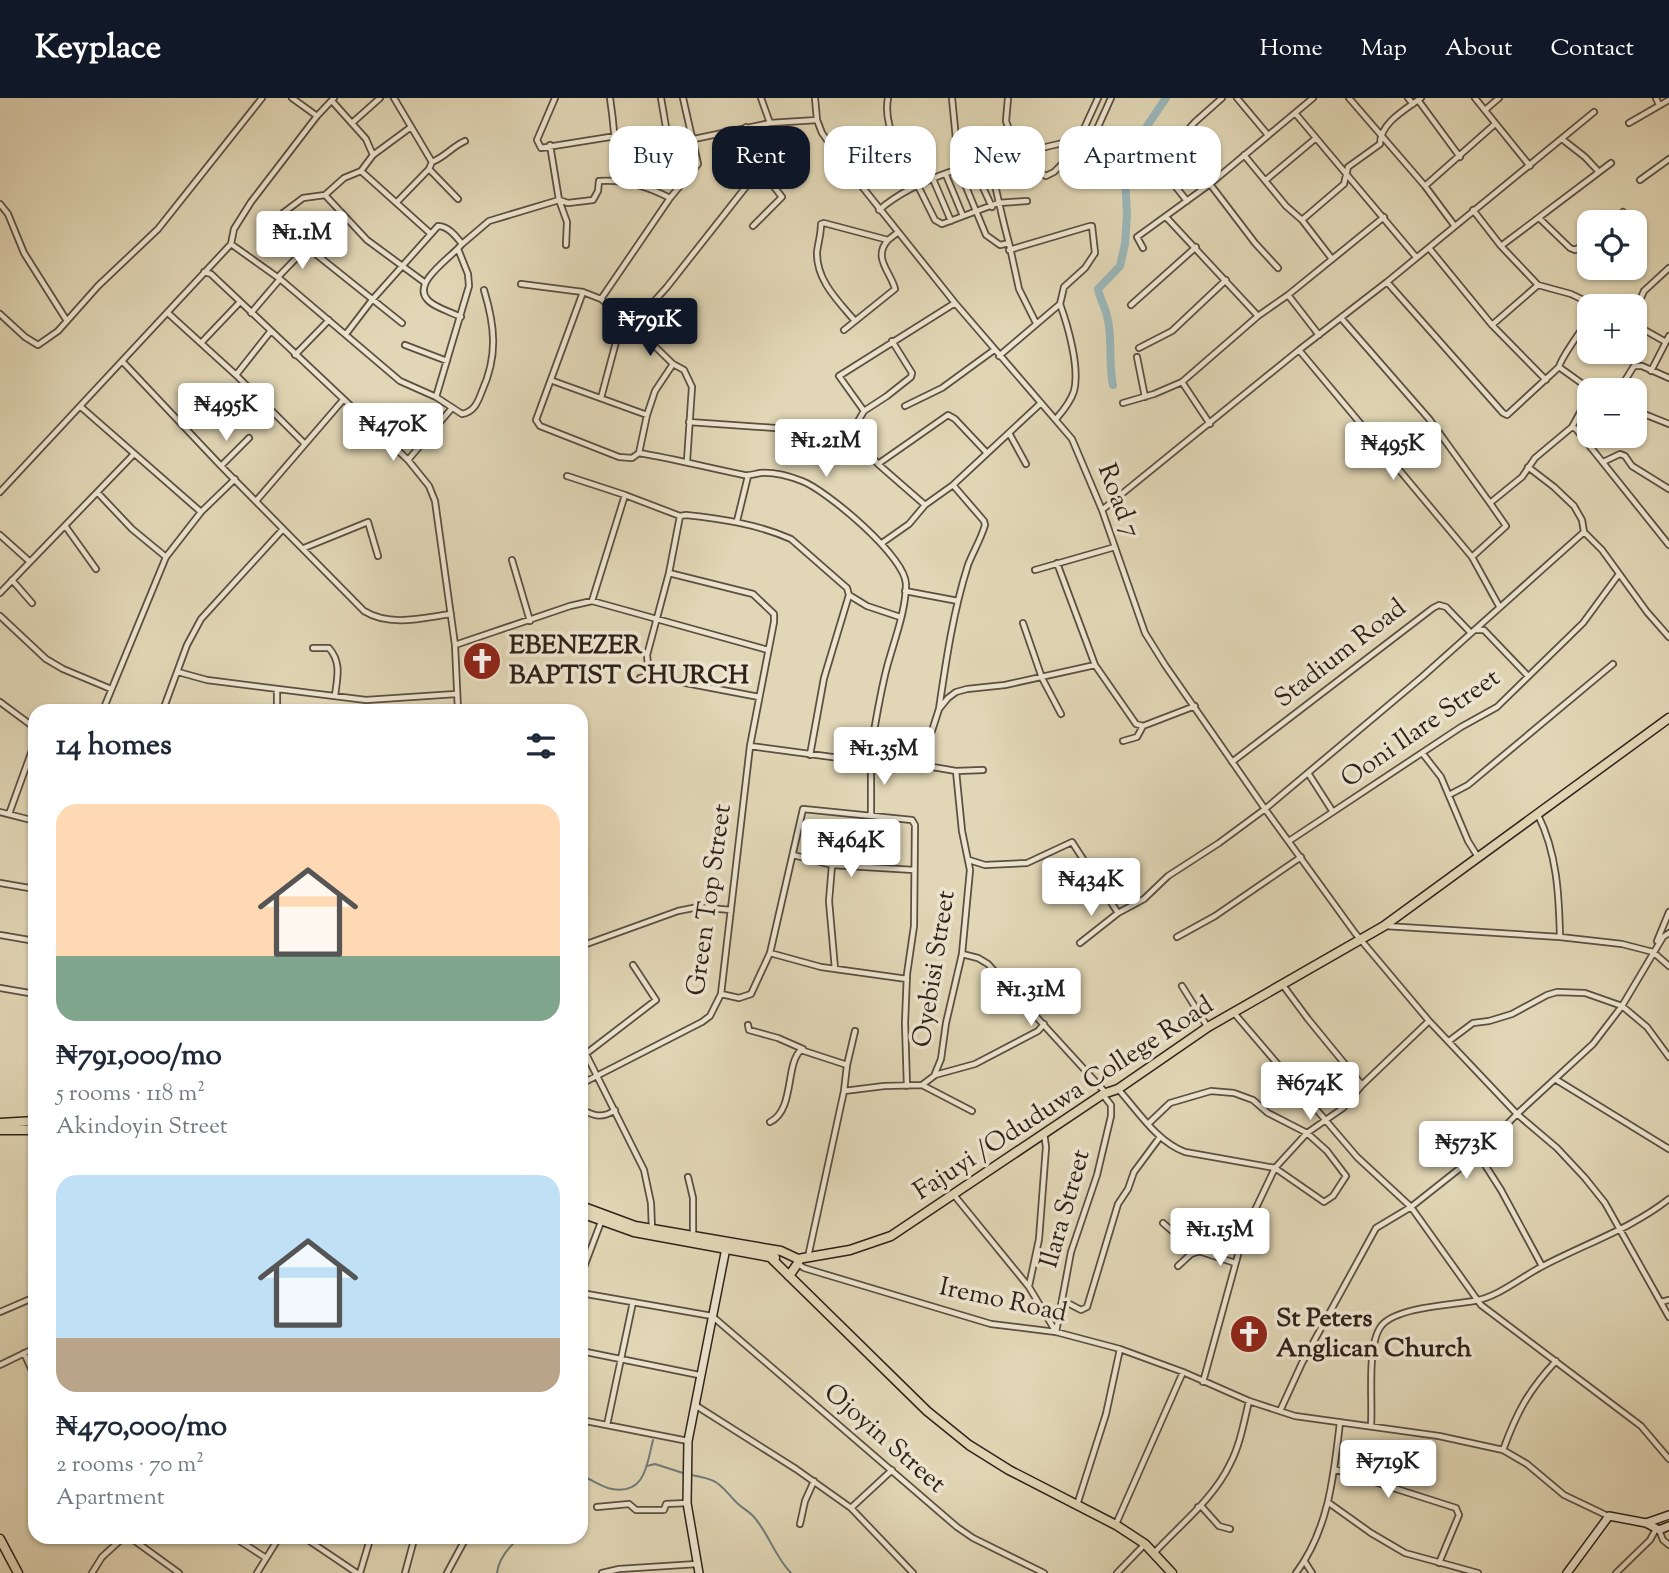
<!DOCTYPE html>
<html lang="en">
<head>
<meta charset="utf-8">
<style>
  body { margin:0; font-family:"Sorts Mill Goudy",serif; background:#f2f2f3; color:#1f2937; height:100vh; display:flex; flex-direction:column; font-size:26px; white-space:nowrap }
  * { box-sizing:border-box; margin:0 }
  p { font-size:23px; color:#747a83 }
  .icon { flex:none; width:38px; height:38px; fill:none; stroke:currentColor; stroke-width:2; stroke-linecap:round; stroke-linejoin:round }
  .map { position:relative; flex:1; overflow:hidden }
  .drawer { position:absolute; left:28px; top:606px; width:560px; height:840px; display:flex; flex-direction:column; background:#fff; border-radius:21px; box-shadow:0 2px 5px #0004 }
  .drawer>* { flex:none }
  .banner { position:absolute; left:609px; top:28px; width:665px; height:63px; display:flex; gap:14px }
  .controls { position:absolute; left:1577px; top:112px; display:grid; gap:14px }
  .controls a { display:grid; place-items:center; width:70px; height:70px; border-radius:14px; background:#fff; box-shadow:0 2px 5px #0004; font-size:35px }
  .price { position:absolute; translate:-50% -60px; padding:0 16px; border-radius:7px; background:#fff; color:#222; font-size:23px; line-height:46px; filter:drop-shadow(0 2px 4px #0008) }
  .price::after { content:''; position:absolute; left:50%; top:42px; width:21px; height:16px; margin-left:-10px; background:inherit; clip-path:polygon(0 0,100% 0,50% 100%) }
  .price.current { background:#111827; color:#fff }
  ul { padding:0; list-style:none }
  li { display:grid; align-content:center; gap:14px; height:371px; padding:0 28px }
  li span { display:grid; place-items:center; height:217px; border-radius:21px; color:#555 }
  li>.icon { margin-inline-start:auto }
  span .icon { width:126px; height:126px; fill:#fffc; stroke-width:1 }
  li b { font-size:30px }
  h2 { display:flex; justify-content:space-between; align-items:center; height:84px; padding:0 28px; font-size:30px }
  .tag { padding:0 24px; border-radius:21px; background:#fff; box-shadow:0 2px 5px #0004; font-size:24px; line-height:63px }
  .tag.current { background:#111827; color:#fff }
  header { display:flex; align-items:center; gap:42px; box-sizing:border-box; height:98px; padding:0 35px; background:#111827; color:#fff }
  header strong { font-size:33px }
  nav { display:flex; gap:38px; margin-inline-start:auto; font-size:24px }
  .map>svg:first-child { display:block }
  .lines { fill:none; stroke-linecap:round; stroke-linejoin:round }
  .stream { stroke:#6f7b79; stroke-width:2 }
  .river { stroke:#9ab6b9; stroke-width:8 }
  .street-casing { stroke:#5b4f41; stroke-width:8 }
  .secondary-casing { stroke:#2e221a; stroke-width:10 }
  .primary-casing { stroke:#2e221a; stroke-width:11 }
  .street { stroke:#ece4cf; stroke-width:4.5 }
  .secondary { stroke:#ece4cf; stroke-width:7 }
  .primary { stroke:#e1d6b5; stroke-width:8 }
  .labels { text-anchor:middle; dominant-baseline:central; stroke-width:7; stroke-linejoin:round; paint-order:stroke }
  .street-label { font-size:26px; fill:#2e221a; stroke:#ece4cf }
  .poi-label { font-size:26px; font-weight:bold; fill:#2e221a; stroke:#ece4cf; text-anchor:start }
</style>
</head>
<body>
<header>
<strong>Keyplace</strong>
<nav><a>Home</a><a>Map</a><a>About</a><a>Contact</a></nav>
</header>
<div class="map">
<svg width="1669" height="1475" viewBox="0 0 1669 1475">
  <rect width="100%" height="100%" fill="#e1d6b5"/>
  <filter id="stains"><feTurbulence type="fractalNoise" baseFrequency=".00286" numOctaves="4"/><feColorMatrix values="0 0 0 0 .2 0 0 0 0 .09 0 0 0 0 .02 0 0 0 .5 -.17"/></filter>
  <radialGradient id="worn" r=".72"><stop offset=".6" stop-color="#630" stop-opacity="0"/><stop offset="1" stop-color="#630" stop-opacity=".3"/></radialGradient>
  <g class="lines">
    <path class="stream" d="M647 1368 655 1366 686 1376
      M691 1377C720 1382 718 1385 737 1405 742 1410 749 1413 754 1419 769 1436 775 1459 791 1475
      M581 1378C592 1381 601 1389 612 1391 646 1397 647 1365 653 1342
      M497 1475C499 1459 509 1448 522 1438"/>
    <path class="river" d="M1113 287C1108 264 1113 238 1107 218 1105 209 1100 201 1098 191L1120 168 1125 146 1127 117 1124 62 1166 0"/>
    <defs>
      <path id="street" d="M292 0 317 18
        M394 0 432 64 429 71 397 104
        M555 0 537 42 541 50 616 38 694 41 770 25 817 22
        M610 0C614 27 616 54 617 81
        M661 0 668 41
        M761 0 770 25
        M815 0 817 22 822 35 844 66 955 205 1072 341 1102 412 1145 535 1165 567 1265 711 1355 835 1429 923 1517 1016 1557 1050 1585 1080 1605 1105 1669 1219
        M888 0C882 32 906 58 911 89
        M952 0 959 72 986 137 1000 147 1009 145 1019 191 1036 225
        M1008 0 1006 23 1017 56
        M1237 0 1268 37
        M1349 0 1425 88 1454 127
        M1408 0 1413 6
        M1475 0 1530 68
        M1656 0 1659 7
        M1418 2 1460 59
        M332 3 366 41 373 57
        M1485 12 1499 0
        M1295 15 1416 159
        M352 25 380 0
        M1629 25 1669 2
        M411 29 373 57 361 73 344 80 325 97 367 142 424 184
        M746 29 760 71 782 99 753 128
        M1562 41 1585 59 1599 74
        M550 47 559 102 567 124 566 147
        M1035 51 1041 75 1046 78 1054 74 1097 31 1111 0
        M1244 57 1286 108 1302 122 1332 161
        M432 64C445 59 453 48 465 43
        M989 64C997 92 1001 117 1009 145
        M973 68 992 109
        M429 71 458 101
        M361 73 431 136
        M946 77 963 118
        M933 81 951 123
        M1266 82 1316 40
        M1640 82 1669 61
        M1210 86 1255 145 1278 170
        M918 88 935 122 942 126 998 105 1027 103
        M1425 88 1495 26
        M325 97 303 100 283 115 274 129 307 149 402 225
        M1187 103 1168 79 1158 73 1157 66 1195 24 1222 0
        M0 106 8 116 24 155 67 223
        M879 112C929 69 1010 59 1074 42L1082 35 1098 0
        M1473 112 1501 148 1538 187 1571 196 1596 208
        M1166 119 1258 218
        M1539 120 1570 150 1575 152 1589 143
        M1302 122 1344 86 1348 69 1380 46C1380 25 1406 11 1421 0
        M1611 124 1623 114
        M231 146 280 181 400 283 436 299 462 316C474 314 478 304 482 293 498 258 495 228 484 192
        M462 146 489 123 559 102 568 105 593 102 598 93 599 83C624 81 647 88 670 100
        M1501 148 1611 65
        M1143 150 1137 139 1210 86 1313 0
        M1429 150 1492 227 1546 282
        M204 174 211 176 408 362 429 388 435 403 455 547 458 612
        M278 179 307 149
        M1387 184 1503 315 1507 317 1559 269C1561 259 1582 232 1589 220
        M521 186 583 194 601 201 633 227 673 266 684 272 692 289 687 363
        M583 194 536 322 540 328 619 359 632 360 639 355 647 317 655 293 673 266
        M1288 197 1319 237
        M601 201 670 100 698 66 683 0
        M1131 207 1196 149
        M251 215 280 181
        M1634 215 1644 193 1669 170
        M0 216 25 239 38 247 58 233 98 188 158 131 262 0
        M169 216 236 277 305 346
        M1341 220 1430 322 1490 405 1522 379 1535 360 1572 329 1589 298
        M855 223C838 203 816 182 817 154 818 145 821 137 821 126L824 125 888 142 897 135
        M1634 226 1664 243
        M633 227 667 189 760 71
        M1492 227 1538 187
        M844 232 895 191C891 174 872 160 888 142
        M346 236 372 202 438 128C448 128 456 138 462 146 452 159 412 184 427 201 433 209 451 214 461 219
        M892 243 912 275 911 279 887 298 864 313 854 330 859 343 878 366 925 407
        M201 245 239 205
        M405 247 447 263
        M1139 250 1172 233 1226 182
        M1299 252 1472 459 1499 508
        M295 257 329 222
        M999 258 1060 206 1064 189 1085 170 1095 155 1092 128H1090L1009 152
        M1137 259 1145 299
        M123 264 221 368 364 513C390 529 423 520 451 516
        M1559 269 1591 292
        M1651 273 1669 238
        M236 277 270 234
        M553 283 647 317
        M1182 284 1210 326
        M1619 292 1634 268H1642L1669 280
        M436 299 469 188 468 176 458 151
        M601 300 620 229 628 223
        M1123 305 1154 296 1182 284 1258 218 1288 197 1384 119
        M905 308 942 290 994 252
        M81 309 201 414
        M1634 312 1669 326
        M864 313 839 278 955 205
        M1056 321C1063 313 1071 303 1074 293 1080 270 1068 228 1060 206
        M689 324 775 330
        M1572 329 1576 331 1669 447
        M1009 335 1026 366
        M639 355C675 361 709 370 744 377 750 378 754 376 760 375 773 374 789 378 802 383 826 392 905 458 906 486 906 513 894 543 887 569 879 600 874 632 869 664L871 672V717
        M408 362 452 310
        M1603 364 1620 356 1625 358 1632 368 1669 391
        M878 366 948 317 955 321 987 355
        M221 368 249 340
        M1528 369 1554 389 1574 408 1582 422 1584 434 1602 452 1647 514 1669 539
        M567 378 625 397 680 418 686 417C722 421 757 426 791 441L847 490 849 497 824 580 810 657
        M0 394 231 146 234 131 251 104 317 18 334 0
        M98 395 132 431 166 459
        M257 402 343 302
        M1102 412 1299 252 1387 184 1594 14
        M737 423 748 378
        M66 429 96 471
        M0 437 29 463
        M882 445 909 426 925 407 953 387 1041 305
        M304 450 368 424 378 458
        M1472 459 1506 428 1490 405
        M512 462 530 523
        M1057 465 1095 567 1136 626 1143 628 1195 608
        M1035 472 1115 449
        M12 482 32 505
        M905 493 958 503
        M0 495 134 356
        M849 497 867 508 900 519
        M592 503 625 397
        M0 518 46 561 63 571 111 591
        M1023 525 1042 580 1061 616
        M1475 532H1484L1528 578
        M455 547 570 508 592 503 768 552
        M313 550H329C342 565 337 580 335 598
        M178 574 207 582 366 602 456 596
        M649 578 647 557 669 475 680 418
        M640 580 649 578 759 599
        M0 604 35 630
        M939 611C946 563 953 514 968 467 973 454 981 441 985 427L984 423 953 387
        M103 612 166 459 201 414 235 381
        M163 612 187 547 201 521 283 431
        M277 612V591
        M1123 643 1137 639 1143 628
        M750 648 869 664 921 667 956 673 983 672
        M1423 656 1441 679 1468 743 1478 759
        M1232 664 1433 510 1439 507 1446 509 1471 535
        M921 667 939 611 948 600 956 594 967 591 1005 587 1095 567
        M1308 675 1333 714
        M1449 697 1468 687 1613 566
        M0 714 35 723
        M9 716 35 644
        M1538 717C1557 755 1559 797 1560 839
        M1289 743 1461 629 1497 609 1583 525 1619 476
        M793 757 832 767 914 772
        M969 762 985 767 1027 765 1072 744 1118 815
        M832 767 829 803 835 871
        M0 785 35 791
        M1385 828 1560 839 1622 846 1653 854 1669 868
        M0 837 35 843
        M1177 839 1215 818 1301 759
        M1657 843 1669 814
        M1080 845 1118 815 1144 801 1168 778 1219 745 1265 711 1422 579 1584 434
        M581 848 678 813 698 809 731 812
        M770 855 821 869 907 881
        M962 856 978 860 988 866 1105 994
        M1282 886 1308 921 1362 987
        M1182 888 1207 928
        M0 890 35 896
        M721 896 739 900 751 896 770 855 803 711 912 722 915 727 914 828 907 876 905 925 907 988
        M1234 915 1357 1059 1411 1109 1481 1207 1641 1328 1669 1361
        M748 927 749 932 778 940 803 951
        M1449 943 1473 925 1489 923 1512 916 1547 897 1557 894 1585 895 1622 908 1647 929 1669 959
        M581 946 644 1072 651 1105 652 1132
        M587 955 656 902 633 867
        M935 977 975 966 1038 933 1044 926
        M1555 981 1669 1051
        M581 986 702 924 710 918 721 896 750 648 774 524V516L753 496 669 475
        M922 987 972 1013
        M1118 991C1138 1013 1157 1044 1185 1054L1275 1070 1324 1104 1333 1098 1346 1078 1327 1053 1307 1035 1268 1015 1253 1002 1234 995 1211 993 1170 1005 1149 1025
        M844 993 847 967 855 933
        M581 1011C594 1018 602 1021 615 1012
        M770 1024C795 1012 785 966 801 952L847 967
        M1478 1056 1501 1092 1542 1168
        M688 1079 693 1100V1137
        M954 1097 1029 1189 1056 1234 1071 1154 1097 1077 1111 1018V1007L1103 997
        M1163 1125 1193 1151 1235 1165
        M808 1159 844 993 884 988 922 987 934 978 941 961 946 925 962 856 970 772 962 733 956 673
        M797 1165 804 1170 991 1226 1056 1234 1120 1251 1183 1274 1249 1303 1295 1318 1439 1338 1503 1352 1527 1366 1564 1397 1608 1418
        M1178 1168 1191 1156 1197 1154
        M581 1177 601 1124
        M1029 1188 1039 1141 1046 1049 1044 1035
        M581 1195 712 1218 957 1429 973 1440 1044 1475
        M1062 1202 1081 1212 1087 1209 1118 1106 1128 1091 1134 1074 1160 1039
        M1661 1204 1669 1202
        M0 1214 35 1199
        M581 1253 699 1277
        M24 1255 35 1279
        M0 1267 35 1250
        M1203 1284 1244 1135 1275 1070 1307 1035 1343 1010 1362 987 1429 923
        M695 1307 796 1371 851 1410 913 1475
        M1280 1313 1302 1265 1376 1130 1411 1109 1478 1056 1517 1016 1593 946 1622 908 1663 839 1669 835
        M581 1322 688 1343
        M607 1327 633 1204
        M1371 1327C1373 1302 1366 1246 1382 1227 1398 1209 1451 1207 1474 1203 1498 1199 1520 1180 1541 1169 1584 1146 1631 1131 1669 1101
        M1503 1352C1517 1314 1528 1293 1556 1263
        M1334 1371 1456 1410 1459 1417 1439 1465
        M1329 1405 1371 1435 1405 1455 1478 1475
        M1077 1407 1106 1316 1120 1251
        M597 1409 629 1406 636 1412H664L666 1406 687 1405
        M1198 1409H1202L1219 1428 1230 1431
        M851 1410 892 1372
        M800 1426 805 1403 814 1383
        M1116 1426 1183 1274
        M1659 1432 1663 1442 1669 1447
        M128 1438 179 1475
        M232 1438 266 1460
        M302 1438 357 1475
        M1155 1454C1180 1427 1214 1400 1230 1366 1240 1347 1244 1324 1249 1303
        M1305 1464 1312 1475
        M92 1475 102 1459 125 1438
        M257 1475 280 1438
        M360 1475 371 1438
        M405 1475 415 1438
        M447 1475 467 1438
        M602 1475 619 1471 697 1466
        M1117 1475 1145 1446
        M1296 1475C1329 1431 1334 1376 1340 1324
        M1616 1475 1650 1442 1656 1431"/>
      <path id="secondary" d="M1646 1425 1659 1432 1669 1428
        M699 1475 687 1405 688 1343 726 1150
        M1567 1475 1609 1418 1646 1425 1669 1417"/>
      <path id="primary" d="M0 1025 35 1023
        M0 1032H35
        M581 1108 635 1128 781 1153 798 1161 850 1152 891 1138 1103 996 1118 991 1208 929 1384 828 1669 620
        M581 1115 634 1134 775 1160
        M771 1160 927 1313 969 1347 1009 1372 1116 1427 1145 1446 1172 1475
        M789 1178 798 1165
        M0 1441 18 1475"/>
    </defs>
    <use href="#street" class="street-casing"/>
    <use href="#secondary" class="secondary-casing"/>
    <use href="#primary" class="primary-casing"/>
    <use href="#street" class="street"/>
    <use href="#secondary" class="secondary"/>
    <use href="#primary" class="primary"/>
  </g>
  <defs>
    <symbol id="church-disc" viewBox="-11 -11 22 22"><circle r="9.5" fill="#8f2418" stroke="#ece4cf"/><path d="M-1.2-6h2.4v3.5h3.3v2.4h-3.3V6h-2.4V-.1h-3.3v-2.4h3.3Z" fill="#fff"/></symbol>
  </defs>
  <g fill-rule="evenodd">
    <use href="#church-disc" x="460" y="541" width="44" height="44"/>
    <use href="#church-disc" x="1227" y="1214" width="44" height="44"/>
  </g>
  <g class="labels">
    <g class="street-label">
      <text transform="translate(1118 403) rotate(69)">Road 7</text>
      <text transform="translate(1341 556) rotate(-38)">Stadium Road</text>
      <text transform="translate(1421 631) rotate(-35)">Ooni Ilare Street</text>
      <text transform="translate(710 802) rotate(-82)">Green Top Street</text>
      <text transform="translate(935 871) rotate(-81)">Oyebisi Street</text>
      <text transform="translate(1064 1001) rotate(-33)">Fajuyi /Oduduwa College Road</text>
      <text transform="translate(1066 1111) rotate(-74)">Ilara Street</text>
      <text transform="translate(1003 1203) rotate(12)">Iremo Road</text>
      <text transform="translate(884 1341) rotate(41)">Ojoyin Street</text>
    </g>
    <g class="poi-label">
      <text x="509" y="548">EBENEZER<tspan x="509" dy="30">BAPTIST CHURCH</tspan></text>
      <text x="1276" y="1221">St Peters<tspan x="1276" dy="30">Anglican Church</tspan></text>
    </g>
  </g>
  <rect width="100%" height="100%" filter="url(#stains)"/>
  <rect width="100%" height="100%" fill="url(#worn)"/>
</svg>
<div class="controls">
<a><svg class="icon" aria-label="locate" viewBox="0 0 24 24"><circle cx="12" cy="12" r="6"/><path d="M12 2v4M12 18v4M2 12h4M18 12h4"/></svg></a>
<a>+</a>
<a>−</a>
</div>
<b class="price" style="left:302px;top:173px">₦1.1M</b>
<b class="price current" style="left:650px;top:260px">₦791K</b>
<b class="price" style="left:226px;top:345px">₦495K</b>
<b class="price" style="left:393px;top:365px">₦470K</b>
<b class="price" style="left:826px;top:381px">₦1.21M</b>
<b class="price" style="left:1393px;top:384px">₦495K</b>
<b class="price" style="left:884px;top:689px">₦1.35M</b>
<b class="price" style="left:851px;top:781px">₦464K</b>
<b class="price" style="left:1091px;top:820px">₦434K</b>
<b class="price" style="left:1031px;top:930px">₦1.31M</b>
<b class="price" style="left:1310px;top:1024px">₦674K</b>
<b class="price" style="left:1466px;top:1083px">₦573K</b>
<b class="price" style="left:1220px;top:1170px">₦1.15M</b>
<b class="price" style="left:1388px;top:1402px">₦719K</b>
<div class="banner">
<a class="tag">Buy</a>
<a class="tag current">Rent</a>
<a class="tag">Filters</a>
<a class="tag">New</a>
<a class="tag">Apartment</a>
</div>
<section class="drawer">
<h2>14 homes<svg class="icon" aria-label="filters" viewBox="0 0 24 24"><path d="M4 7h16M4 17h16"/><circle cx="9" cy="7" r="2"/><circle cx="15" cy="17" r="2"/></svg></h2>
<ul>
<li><span style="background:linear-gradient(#ffd9b3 70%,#7fa58c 0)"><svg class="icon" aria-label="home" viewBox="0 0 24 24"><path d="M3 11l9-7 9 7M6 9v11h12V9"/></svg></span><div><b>₦791,000/mo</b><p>5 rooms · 118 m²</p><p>Akindoyin Street</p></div></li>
<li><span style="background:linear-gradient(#bfe0f5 75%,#b9a48a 0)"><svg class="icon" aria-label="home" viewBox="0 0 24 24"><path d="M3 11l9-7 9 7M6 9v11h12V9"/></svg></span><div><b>₦470,000/mo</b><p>2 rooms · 70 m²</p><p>Apartment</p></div></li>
</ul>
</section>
</div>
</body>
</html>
